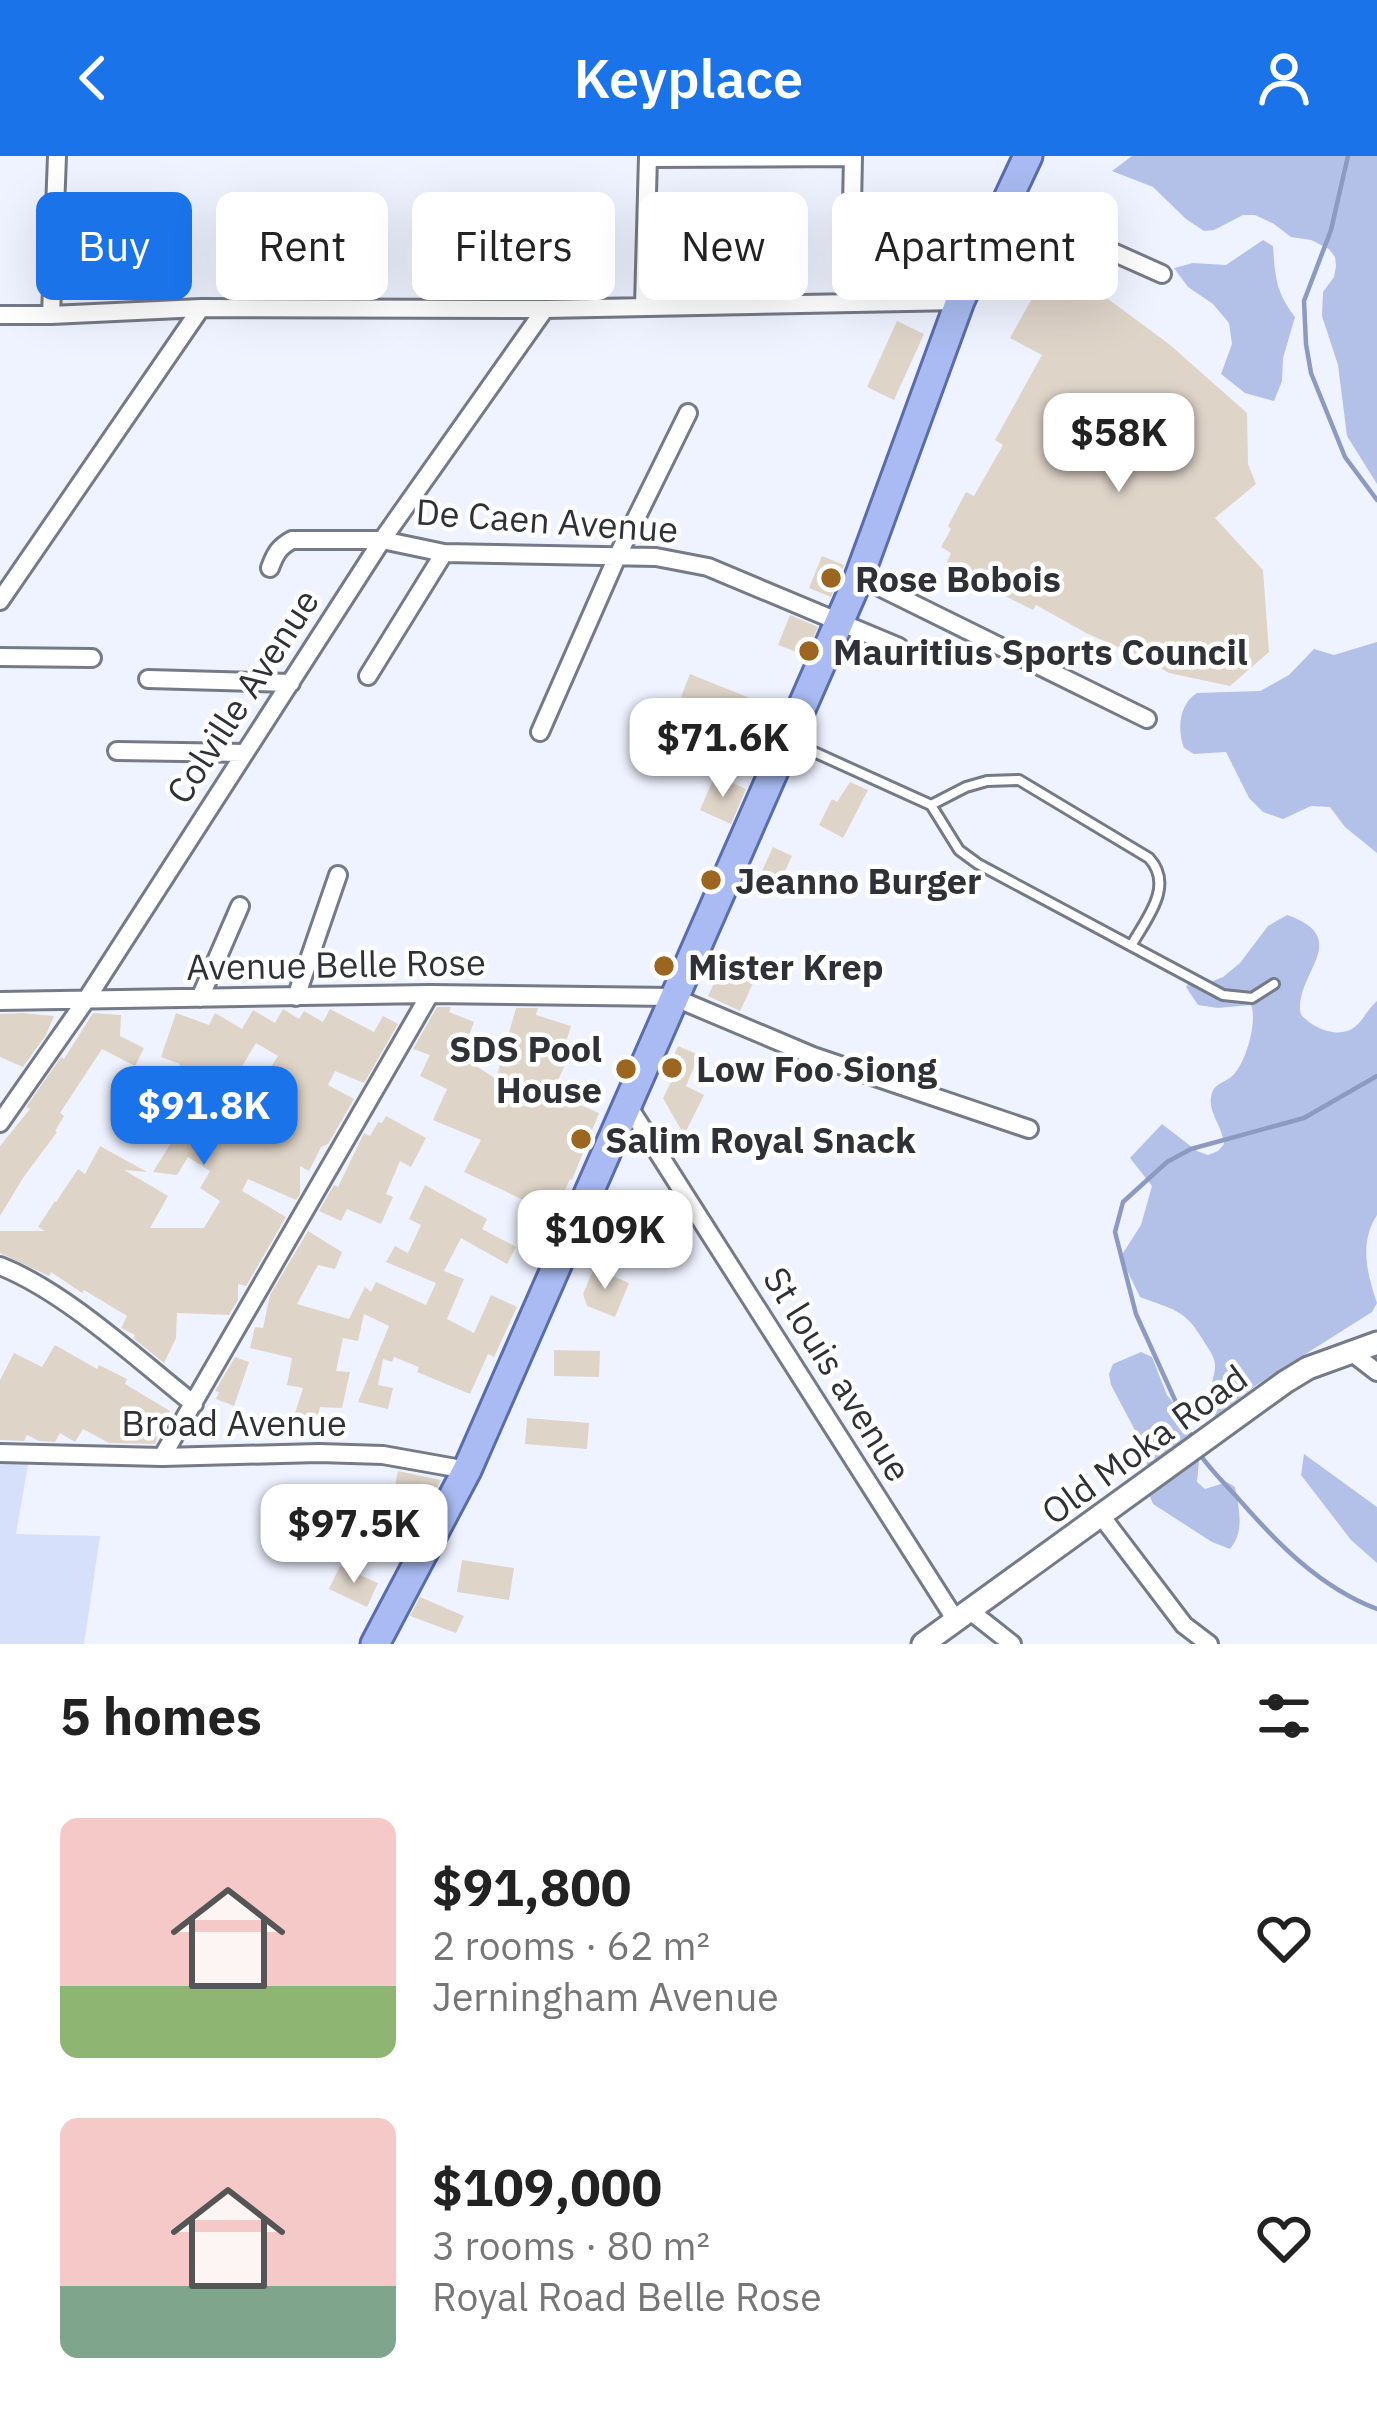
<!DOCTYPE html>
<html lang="en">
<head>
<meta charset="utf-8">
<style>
  body { margin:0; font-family:"IBM Plex Sans",sans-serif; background:#f6f6f6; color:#222; height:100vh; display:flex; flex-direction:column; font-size:45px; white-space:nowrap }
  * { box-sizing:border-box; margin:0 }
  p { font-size:39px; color:#767676 }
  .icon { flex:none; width:66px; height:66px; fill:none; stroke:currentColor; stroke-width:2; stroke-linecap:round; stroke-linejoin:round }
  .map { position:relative; height:1488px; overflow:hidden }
  .sheet { display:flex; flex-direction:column; background:#fff; flex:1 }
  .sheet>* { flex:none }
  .top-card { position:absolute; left:36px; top:36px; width:1305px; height:108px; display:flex; gap:24px }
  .price { position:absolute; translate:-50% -102px; padding:0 27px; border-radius:24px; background:#fff; color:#222; font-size:39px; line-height:78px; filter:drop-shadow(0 3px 6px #0008) }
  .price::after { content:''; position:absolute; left:50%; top:72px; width:36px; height:27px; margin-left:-18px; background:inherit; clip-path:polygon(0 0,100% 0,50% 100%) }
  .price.on { background:#1a73e8; color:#fff }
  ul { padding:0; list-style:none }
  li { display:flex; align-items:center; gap:36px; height:300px; padding:0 60px }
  li span { display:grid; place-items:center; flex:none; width:336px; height:240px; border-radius:18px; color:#555 }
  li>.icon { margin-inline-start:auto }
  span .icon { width:144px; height:144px; fill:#fffc; stroke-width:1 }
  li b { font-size:51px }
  h2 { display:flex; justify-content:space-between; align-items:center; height:144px; padding:0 60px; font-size:51px }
  .tag { padding:0 42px; border-radius:18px; background:#fff; box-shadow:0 12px 48px #0002; font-size:42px; line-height:108px }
  .tag.on { background:#1a73e8; color:#fff }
  header { display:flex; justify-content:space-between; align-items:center; height:156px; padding:0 60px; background:#1a73e8; color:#fff; font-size:54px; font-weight:600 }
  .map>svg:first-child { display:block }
  .green { fill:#d6e0fa }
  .forest { fill:#b3c1e8 }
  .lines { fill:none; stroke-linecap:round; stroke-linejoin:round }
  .stream { stroke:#8c9abf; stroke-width:4.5 }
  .building { fill:#dfd4c8; fill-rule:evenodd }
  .service-casing { stroke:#757a87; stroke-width:14 }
  .minor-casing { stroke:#757a87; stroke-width:22 }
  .tertiary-casing { stroke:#757a87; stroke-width:27 }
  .primary-casing { stroke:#596dab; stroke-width:33 }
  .service { stroke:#fff; stroke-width:8 }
  .minor { stroke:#fff; stroke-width:16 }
  .tertiary { stroke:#fff; stroke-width:21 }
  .primary { stroke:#a9bbf2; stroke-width:27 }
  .poi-dot { fill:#9d6620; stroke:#fff; stroke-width:4.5 }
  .labels { text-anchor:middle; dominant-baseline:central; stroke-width:9; stroke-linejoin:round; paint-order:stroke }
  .street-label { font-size:36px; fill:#2f3137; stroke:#fff }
  .poi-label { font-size:36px; font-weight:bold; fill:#2f3137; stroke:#fff; text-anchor:start }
</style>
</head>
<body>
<header><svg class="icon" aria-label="back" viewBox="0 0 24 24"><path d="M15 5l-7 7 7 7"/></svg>Keyplace<svg class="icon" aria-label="person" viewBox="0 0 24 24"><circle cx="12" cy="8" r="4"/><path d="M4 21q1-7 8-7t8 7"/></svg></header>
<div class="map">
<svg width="1377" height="1488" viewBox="0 0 1377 1488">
  <rect width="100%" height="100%" fill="#eff3ff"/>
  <path class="green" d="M0 1303H29L16 1378 100 1380 84 1488H0Z"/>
  <path class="forest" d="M1132 0H1377V328L1347 280 1338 209 1322 160 1323 136 1334 121 1336 110 1335 101 1329 93 1311 84 1291 81 1274 68 1255 59H1243L1214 74 1204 75 1186 63 1153 31 1112 15Z
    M1263 84 1273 90C1275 121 1276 136 1295 161L1283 202 1282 225 1274 245 1245 237 1221 218 1232 188 1229 167 1213 148 1188 131 1174 112 1193 107 1226 109Z
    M1377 486V697L1345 671 1330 651 1311 650 1283 663 1263 656 1249 642 1226 596 1194 598 1184 592C1177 573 1179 548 1197 537L1260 535 1289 519 1314 493 1334 499Z
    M1287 759C1351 781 1300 814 1300 851 1300 860 1302 860 1309 866 1324 877 1346 882 1359 867 1366 859 1369 852 1377 845V1059C1359 1086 1367 1118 1377 1147L1372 1156 1258 1228 1215 1260C1204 1241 1213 1230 1215 1212 1216 1201 1208 1193 1203 1184 1184 1152 1173 1154 1140 1141L1123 1106V1097L1141 1069 1152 1030 1130 1002 1162 968 1197 995 1208 999 1218 995 1224 988C1223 972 1208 956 1211 941 1213 928 1222 928 1231 921 1245 910 1258 866 1251 849L1218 852 1198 849 1186 831 1191 823 1213 825 1223 821 1240 807 1268 770Z
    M1141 1196 1152 1201 1167 1239 1188 1265 1199 1305 1197 1326 1205 1333 1227 1326 1235 1331C1239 1353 1245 1375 1230 1393L1212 1386 1153 1348 1149 1338 1146 1295 1111 1229 1109 1218 1113 1208Z
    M1304 1298 1377 1351V1407L1351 1384 1301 1319Z"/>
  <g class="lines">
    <path class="stream" d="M1348 0 1331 74 1304 145 1306 188 1311 217 1345 301 1377 344
      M1194 1286 1136 1158 1115 1076 1123 1046 1167 1006 1191 993 1304 962 1377 920
      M1199 1297C1209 1312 1223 1326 1236 1340 1276 1386 1319 1431 1377 1453"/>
  </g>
  <path class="building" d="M913 90 965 92 946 133H912Z
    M1045 119 1087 143 1092 131 1169 188 1247 257 1248 308 1256 328 1215 362 1263 414 1269 496 1230 530 1169 517 1146 503 1088 478 1036 449 1033 454 945 410 951 397 941 391 951 373 948 370 966 336 974 340 1003 289 995 284 1042 199 1010 182Z
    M897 165 924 178 894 244 867 231Z
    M822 400 844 409 831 441 809 432Z
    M790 459 818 471 805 499 778 489Z
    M690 518 767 549 758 572 681 541Z
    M715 619 746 633 731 668 700 654Z
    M850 626 868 634 843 682 819 669 832 643 837 646Z
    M773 691 792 700 774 739 755 730Z
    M726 802 758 817 740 855 708 840Z
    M437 851H451L449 856 474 866 461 900 496 923 516 852H538L536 859 571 870 560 906 565 909 552 937 599 957 572 1024 570 1023 554 1058 559 1060 551 1077 542 1074 540 1078 520 1069 530 1047 464 1016 481 984 433 964 447 933 420 920 430 899 413 893Z
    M283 853 299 863 304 855 323 866 330 853 374 876 383 860 398 868 364 927 335 915 328 929 354 943 328 988 321 991 309 1015 300 1010V1038L296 1044 248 1023 242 1035 286 1061 246 1130 238 1128V1144L229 1159 177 1157 176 1182 164 1207 133 1182 135 1179 121 1172 127 1160 84 1134 82 1137 51 1116 49 1120 0 1097V1075H45L38 1071 55 1045 56 1046 78 1013 85 1018 100 990 147 1016 124 1014 168 1040 150 1072H204L220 1045 200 1032 210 1015 188 1001 177 1019 153 1016 174 982 119 958 126 942 132 945 142 921 168 931 180 908 161 901 176 857 209 869 215 857 242 873 253 854 275 867ZM256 887 278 900 254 938 233 925Z
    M23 857 54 860 46 879 23 911 0 901V858Z
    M93 857 121 859 120 880 144 892 135 910 102 893 60 957 64 960 55 975 57 976 23 1022 0 1060V990L30 953 26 951 61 901 64 903Z
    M678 890 699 899 686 930 704 939 684 979 663 942 675 918 667 914Z
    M386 960 426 982 411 1011 400 1005 386 1038 393 1041 381 1068 347 1053 341 1065 319 1055 334 1029 338 1031 364 977 370 980 378 966 382 967Z
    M425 1029 487 1063 482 1073 516 1091 507 1108 461 1082 444 1115 464 1123 447 1163 474 1177 491 1139 517 1151 494 1201 488 1198 470 1238 417 1216 419 1211 394 1201 392 1206 383 1203 378 1229 393 1232 388 1253 358 1246 389 1170 364 1158 358 1185 343 1182 336 1215 350 1216 342 1252 320 1251 317 1263 295 1257 303 1232 287 1229 292 1202 250 1192 255 1171 263 1172 270 1139 308 1075 342 1096 335 1113 318 1109 297 1148 349 1163 365 1131 371 1136 376 1126 426 1149 436 1127 386 1106 395 1090 408 1097 421 1069 409 1063Z
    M594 1112 629 1127 615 1161 587 1150 583 1138Z
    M55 1189 97 1213 99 1209 127 1223 125 1228 170 1255 155 1280 157 1282 155 1288 109 1287 83 1273 75 1286 60 1277 55 1286 39 1285 27 1279 24 1285 0 1284V1224L14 1197 42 1211Z
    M554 1194 600 1195 599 1221 554 1220Z
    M235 1201 249 1206 234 1250 216 1243 219 1236 215 1235Z
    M527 1262 589 1267 587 1293 525 1288Z
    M398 1315 441 1324 424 1357 391 1350Z
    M462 1404 514 1412 509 1444 457 1436Z
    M340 1410 378 1427 367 1451 329 1433Z
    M420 1441 464 1460 456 1477 410 1460Z"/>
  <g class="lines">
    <defs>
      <path id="service" d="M794 587 931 649 959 694 978 708 1223 839 1252 842 1274 828
        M931 649 966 631 987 625 1019 624 1149 702C1175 730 1146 763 1131 790"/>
      <path id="minor" d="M648 2 853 1 850 147
        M1005 48 1162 118
        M644 150 648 0
        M0 159H51L201 152 545 153 960 145
        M51 159 57 0
        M270 412C275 398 279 391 292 384H382L444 397 656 401 708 411 899 491
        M859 421 1147 563
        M0 445 201 152
        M0 501 92 502
        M368 520 444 397
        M148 523 291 527
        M540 576 617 401 688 257
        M117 595 245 597
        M296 841 338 719
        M200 842 240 750
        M0 845 430 838 673 841 813 900 1029 973
        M627 948 955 1463
        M0 967 86 844 382 384 545 153
        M0 1110C66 1136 137 1203 194 1248
        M1351 1196 1377 1216
        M0 1297 162 1301 319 1297 383 1299 467 1314
        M162 1301 430 838
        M1102 1361 1184 1469 1209 1488
        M969 1454 1012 1488"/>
      <path id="tertiary" d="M923 1488 1285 1226 1308 1212 1377 1187"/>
      <path id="primary" d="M375 1488 467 1314 859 421 960 145 1028 0"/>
    </defs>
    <use href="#service" class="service-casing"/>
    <use href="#minor" class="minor-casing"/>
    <use href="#tertiary" class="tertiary-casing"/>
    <use href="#primary" class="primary-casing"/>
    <use href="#service" class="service"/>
    <use href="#minor" class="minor"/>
    <use href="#tertiary" class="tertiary"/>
    <use href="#primary" class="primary"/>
  </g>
  <g class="poi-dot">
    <circle cx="831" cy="422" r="12"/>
    <circle cx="809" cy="495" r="12"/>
    <circle cx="711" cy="724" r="12"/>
    <circle cx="664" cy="810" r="12"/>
    <circle cx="672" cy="912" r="12"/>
    <circle cx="626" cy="913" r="12"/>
    <circle cx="581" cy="983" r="12"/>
  </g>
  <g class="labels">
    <g class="street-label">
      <text transform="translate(547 364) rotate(4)">De Caen Avenue</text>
      <text transform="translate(242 540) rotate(-57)">Colville Avenue</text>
      <text transform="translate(336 808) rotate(-1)">Avenue Belle Rose</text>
      <text transform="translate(838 1218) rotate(58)">St louis avenue</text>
      <text x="234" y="1266">Broad Avenue</text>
      <text transform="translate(1144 1288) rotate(-36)">Old Moka Road</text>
    </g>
    <g class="poi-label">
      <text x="855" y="422">Rose Bobois</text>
      <text x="833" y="495">Mauritius Sports Council</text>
      <text x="735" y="724">Jeanno Burger</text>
      <text x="688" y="810">Mister Krep</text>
      <text x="602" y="892" text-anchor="end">SDS Pool<tspan x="602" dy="41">House</tspan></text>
      <text x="696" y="912">Low Foo Siong</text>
      <text x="605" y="983">Salim Royal Snack</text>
    </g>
  </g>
</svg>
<b class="price" style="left:1119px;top:339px">$58K</b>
<b class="price" style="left:723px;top:644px">$71.6K</b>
<b class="price on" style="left:204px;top:1012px">$91.8K</b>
<b class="price" style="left:605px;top:1136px">$109K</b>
<b class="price" style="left:354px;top:1430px">$97.5K</b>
<div class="top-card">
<a class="tag on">Buy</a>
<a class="tag">Rent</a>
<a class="tag">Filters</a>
<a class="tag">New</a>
<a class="tag">Apartment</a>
</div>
</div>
<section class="sheet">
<h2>5 homes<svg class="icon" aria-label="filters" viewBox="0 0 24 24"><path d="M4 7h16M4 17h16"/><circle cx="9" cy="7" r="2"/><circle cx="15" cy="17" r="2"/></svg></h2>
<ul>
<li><span style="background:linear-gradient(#f6c9c9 70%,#8fb573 0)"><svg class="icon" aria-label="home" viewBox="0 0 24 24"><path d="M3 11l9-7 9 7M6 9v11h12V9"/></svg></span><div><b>$91,800</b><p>2 rooms · 62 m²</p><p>Jerningham Avenue</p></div><svg class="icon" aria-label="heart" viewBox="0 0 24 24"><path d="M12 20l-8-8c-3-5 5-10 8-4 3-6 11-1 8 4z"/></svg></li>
<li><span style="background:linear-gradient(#f6c9c9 70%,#7fa58c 0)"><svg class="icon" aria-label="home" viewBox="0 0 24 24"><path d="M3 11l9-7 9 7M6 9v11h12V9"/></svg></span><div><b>$109,000</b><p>3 rooms · 80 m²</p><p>Royal Road Belle Rose</p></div><svg class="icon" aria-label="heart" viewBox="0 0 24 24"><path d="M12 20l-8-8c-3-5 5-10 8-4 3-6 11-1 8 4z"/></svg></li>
</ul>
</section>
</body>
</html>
